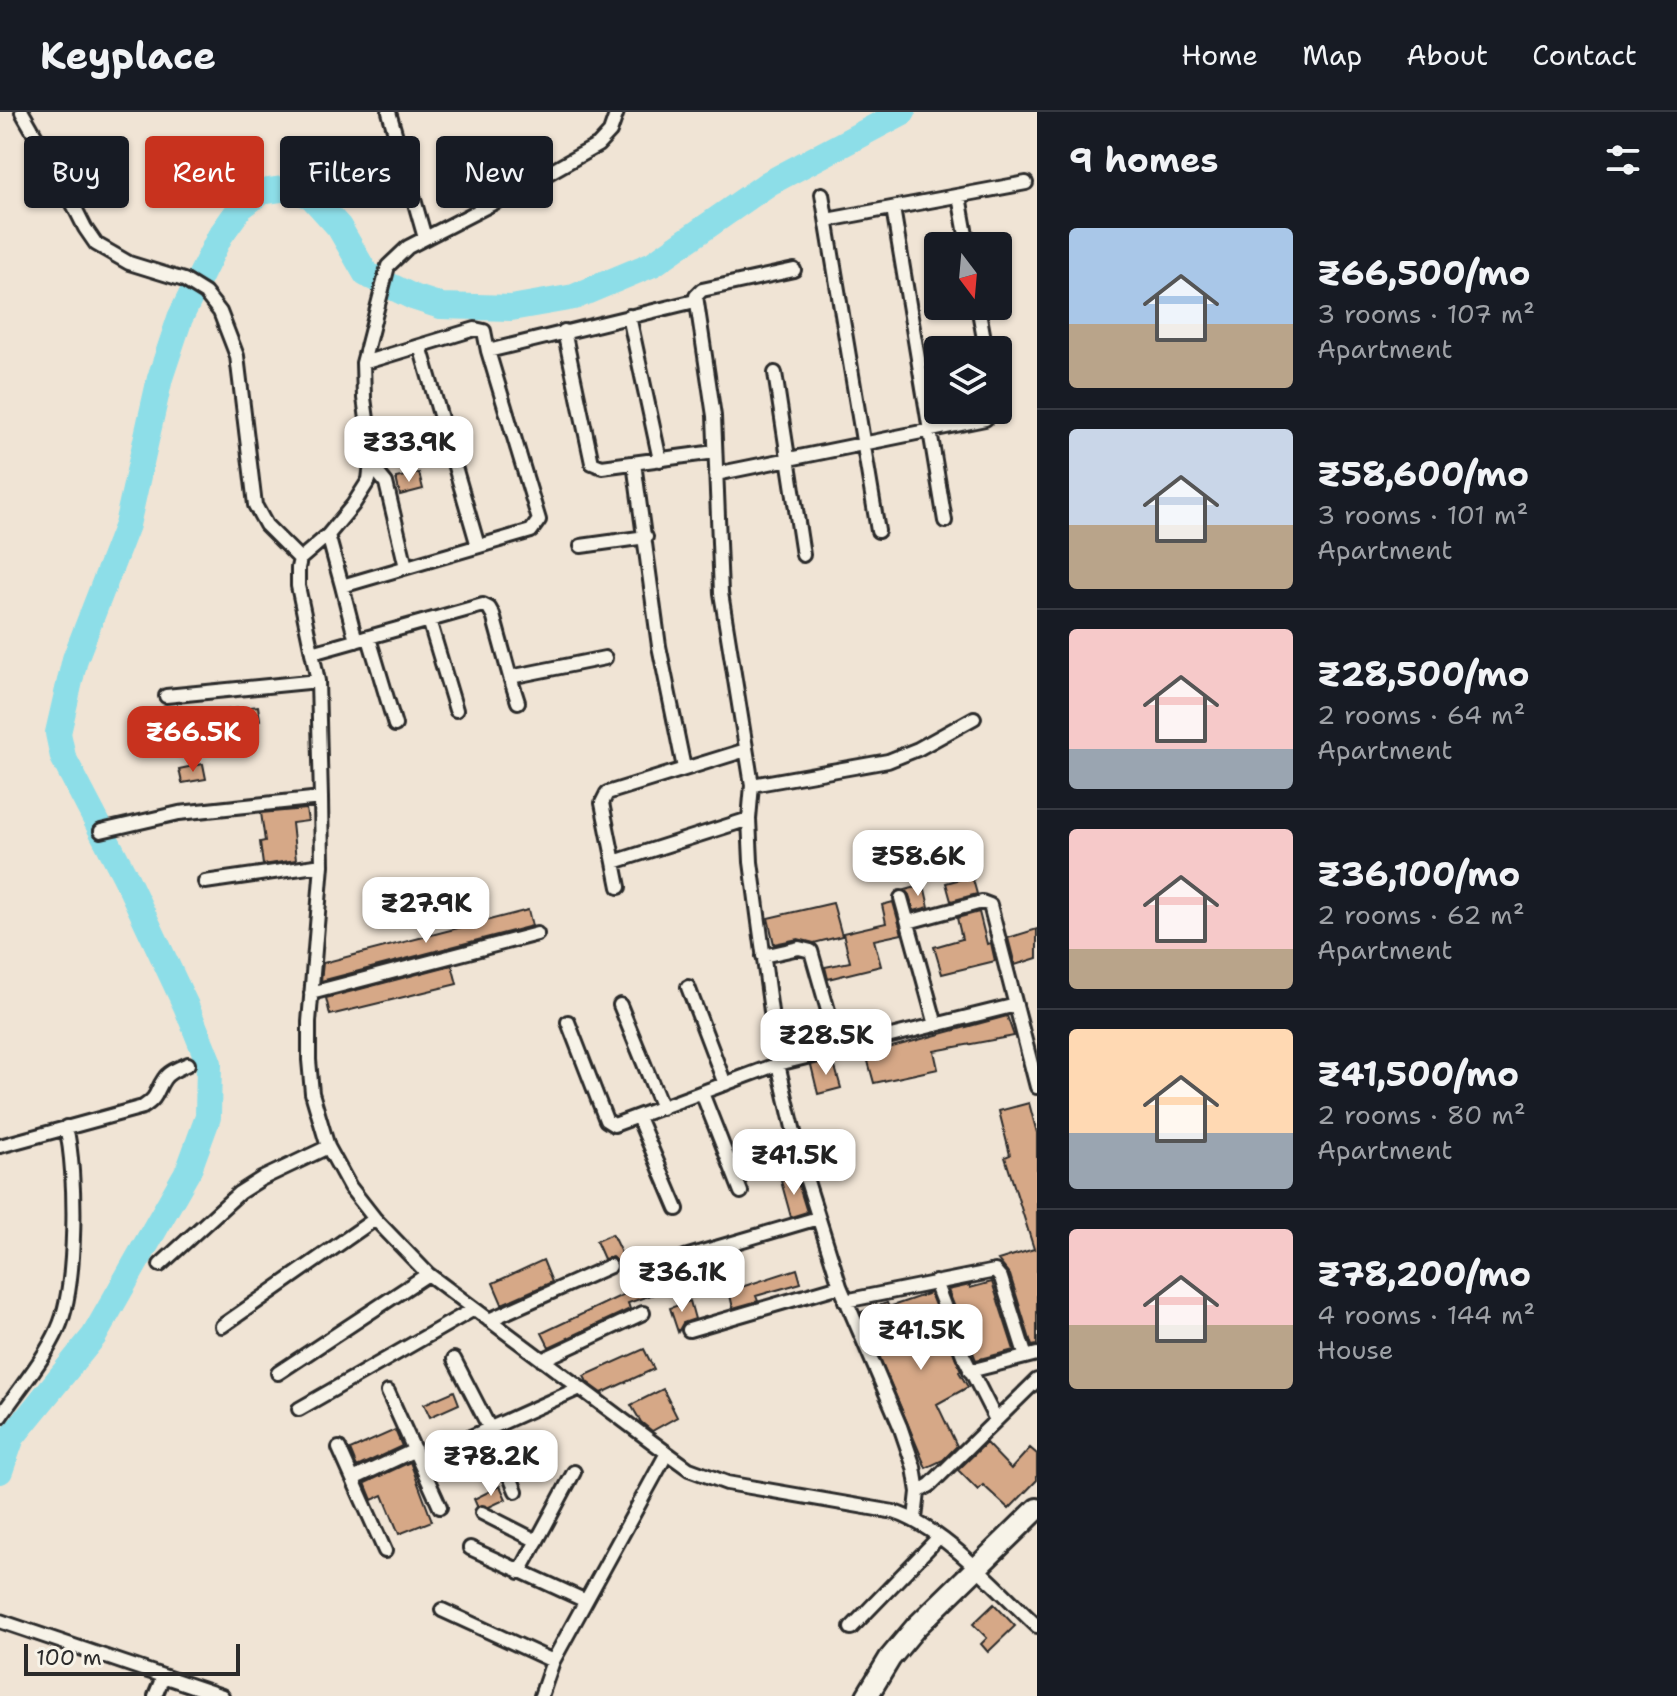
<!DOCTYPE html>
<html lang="en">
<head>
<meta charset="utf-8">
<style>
  body { margin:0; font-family:"Shantell Sans",sans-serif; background:#242831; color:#f1f3f6; height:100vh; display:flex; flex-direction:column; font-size:30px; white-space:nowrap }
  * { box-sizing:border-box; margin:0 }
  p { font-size:26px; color:#9ea1a6 }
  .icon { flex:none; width:44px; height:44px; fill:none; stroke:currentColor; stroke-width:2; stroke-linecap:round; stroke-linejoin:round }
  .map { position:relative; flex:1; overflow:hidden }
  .drawer { display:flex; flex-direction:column; background:#171b24; width:640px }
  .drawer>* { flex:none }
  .top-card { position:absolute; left:24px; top:24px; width:760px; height:72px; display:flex; gap:16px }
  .needle { width:52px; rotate:164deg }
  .controls { position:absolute; left:924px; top:120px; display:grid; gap:16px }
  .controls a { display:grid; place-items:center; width:88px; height:88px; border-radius:8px; background:#171b24; box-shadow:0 2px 6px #0004; font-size:40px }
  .scale { position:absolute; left:24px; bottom:20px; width:216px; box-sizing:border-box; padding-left:8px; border:4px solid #2b2b2b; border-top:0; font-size:22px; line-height:28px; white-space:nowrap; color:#2b2b2b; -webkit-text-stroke:6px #f7f3e8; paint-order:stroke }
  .price { position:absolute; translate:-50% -68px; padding:0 18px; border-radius:16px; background:#fff; color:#222; font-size:26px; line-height:52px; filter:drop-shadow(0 2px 4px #0008) }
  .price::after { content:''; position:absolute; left:50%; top:48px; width:24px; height:18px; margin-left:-12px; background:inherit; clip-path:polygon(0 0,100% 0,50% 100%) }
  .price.current { background:#c8321e; color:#fff }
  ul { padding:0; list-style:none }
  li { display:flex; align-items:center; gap:24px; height:200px; padding:0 32px }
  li+li { border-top:2px solid #363941 }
  li span { display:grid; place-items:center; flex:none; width:224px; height:160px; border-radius:8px; color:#555 }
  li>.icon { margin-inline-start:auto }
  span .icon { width:96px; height:96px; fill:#fffc; stroke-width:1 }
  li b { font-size:34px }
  h2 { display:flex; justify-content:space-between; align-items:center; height:96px; padding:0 32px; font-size:34px }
  .pill { padding:0 28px; border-radius:8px; background:#171b24; box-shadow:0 2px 6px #0004; font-size:28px; line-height:72px }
  .pill.current { background:#c8321e; color:#fff }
  header { display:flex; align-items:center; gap:48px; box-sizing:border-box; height:112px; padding:0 40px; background:#171b24; border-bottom:2px solid #363941 }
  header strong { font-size:38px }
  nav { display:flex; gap:44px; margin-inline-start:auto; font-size:28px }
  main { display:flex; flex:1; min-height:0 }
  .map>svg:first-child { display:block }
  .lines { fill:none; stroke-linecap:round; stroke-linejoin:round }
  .river { stroke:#8ddee8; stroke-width:26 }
  .building { fill:#d6a887; stroke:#2b2b2b; stroke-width:2 }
  .street-casing { stroke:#2b2b2b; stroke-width:18 }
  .primary-casing { stroke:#2b2b2b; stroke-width:26 }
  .street { stroke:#f7f3e8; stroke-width:12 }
  .primary { stroke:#f7f3e8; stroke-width:20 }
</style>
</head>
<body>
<header>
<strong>Keyplace</strong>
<nav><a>Home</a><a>Map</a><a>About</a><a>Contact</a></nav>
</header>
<main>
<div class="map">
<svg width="1037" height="1584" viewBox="0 0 1037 1584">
  <rect width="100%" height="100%" fill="#f0e4d5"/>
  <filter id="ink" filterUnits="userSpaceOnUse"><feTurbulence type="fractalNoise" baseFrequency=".0125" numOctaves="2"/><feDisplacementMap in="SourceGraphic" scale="16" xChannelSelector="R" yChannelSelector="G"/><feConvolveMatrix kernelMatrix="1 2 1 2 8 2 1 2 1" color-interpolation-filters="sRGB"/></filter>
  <g filter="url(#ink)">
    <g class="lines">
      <path class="river" d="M0 1359 12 1325 94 1224 189 1057 208 1005 209 951 186 894 125 764 63 645 58 621 75 547 127 413 160 266 180 206 220 124 240 96 261 80 289 76 311 84 339 115 366 162 413 185 441 194 511 196 574 185 653 152 769 71 903 0"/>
    </g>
    <path class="building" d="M468 31 480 63 454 72 443 40Z
      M419 361 423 377 400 383 396 366Z
      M258 594 260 608 227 612 228 620 203 623 200 601Z
      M203 652 206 667 182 671 179 657Z
      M306 697 308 709 292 711 296 748 263 753 260 730 265 729 261 701Z
      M972 764 977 782 951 789 946 771Z
      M924 773 929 795 914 799 909 783 905 778Z
      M893 790 902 822 874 828 881 854 828 867 825 855 850 850 843 821 886 811 882 793Z
      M833 791 842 824 814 831 798 827 774 832 768 806Z
      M528 798 532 814 321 869 323 851Z
      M979 800 987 832 991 831 995 849 942 862 934 835 962 827 957 806Z
      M1037 817V846L1015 853 1008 826Z
      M452 853 457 872 330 903 326 886Z
      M798 904 803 922 784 927 781 908Z
      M1007 904 1014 924 934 939 938 957 874 971 866 942Z
      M833 948 841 976 818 982 811 953Z
      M1029 991 1037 1021V1233L1032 1234 1010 1163 998 1148 1034 1137 1005 1045 1010 1043 999 999Z
      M796 1065 807 1100 791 1105 781 1069Z
      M612 1122 623 1145 618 1150 612 1145 604 1147 596 1129Z
      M543 1148 552 1170 502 1192 493 1171Z
      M797 1157 801 1171 756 1184 758 1189 733 1196 729 1179Z
      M652 1167 657 1181 628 1191 630 1197 549 1235 542 1221 629 1180 628 1176Z
      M992 1170 1014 1238 976 1248 948 1178 970 1173V1176Z
      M930 1181 961 1259 959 1260 968 1275 937 1292 957 1334 943 1348 926 1356 878 1241 905 1230 897 1209 869 1219 861 1200 887 1191 889 1195Z
      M690 1189 695 1207 683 1211 678 1220 670 1196Z
      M644 1237 654 1257 602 1281 587 1270 584 1264Z
      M663 1277 677 1305 652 1319 641 1310 631 1293Z
      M454 1279 459 1292 430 1305 424 1292Z
      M395 1318 402 1334 357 1355 350 1338Z
      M986 1331 1011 1357 1030 1336 1037 1342V1368L1009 1397 983 1373 978 1378 958 1358Z
      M410 1350 432 1409 399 1422 383 1383 372 1388 365 1371Z
      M500 1374 506 1387 489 1395 477 1394 474 1387Z
      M994 1492 1015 1514 988 1540 981 1532 987 1526 973 1512Z"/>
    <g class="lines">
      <defs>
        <path id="street" d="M22 0 60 66 85 116 96 132 129 151 184 168 205 181 220 200 237 244 255 393 266 413 300 447
          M389 0 425 126
          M617 0 610 20 598 33 515 80 408 135 388 154 363 251 364 286 372 343 369 368 353 393 328 423 300 447 298 456V474L318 569 321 686 322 753 309 910V948L312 981 328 1035 350 1075 375 1107 428 1162 667 1341 689 1357 727 1371 894 1400C944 1416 998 1478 1037 1514
          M822 82 878 419
          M959 84 968 134
          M893 96 945 409
          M827 108 1026 71
          M794 158 702 178 696 184 714 304 721 481 752 673 749 707 751 750 778 952 801 1050 840 1174 900 1314 914 1355 918 1380 915 1407
          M978 194 986 238
          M629 204 660 348
          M564 219 592 351 602 355 715 340
          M420 234 478 434
          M488 239 695 189
          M775 261 803 443
          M634 351 659 534 684 656
          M372 354 386 371 406 455
          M716 362 985 307 995 298
          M328 423 342 474 531 419 539 408 488 239 484 219 475 217 363 251
          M581 434 646 425
          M342 474 356 529
          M429 508 456 598
          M369 526 395 613
          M312 541 483 493 489 496 493 503 510 565
          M166 584 318 569
          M518 590 510 565 605 546
          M752 673 888 649 918 637 974 606
          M101 719 179 701 321 686
          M614 750 749 707
          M205 770 322 753
          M619 775 602 691 607 681 746 638
          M901 786 936 913
          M908 810 982 790 990 793 1037 975
          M763 844 799 836 811 839 839 937
          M688 875 725 972
          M311 881 537 822
          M620 893 662 996
          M568 910 606 1008 614 1013 778 952 1016 893
          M702 981 741 1080
          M638 1005 677 1097
          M0 1034 143 995C159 985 155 980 164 967 169 959 180 956 188 952
          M685 1145 818 1106
          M160 1153 239 1081 261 1067 328 1035
          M935 1170 963 1243 996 1308
          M845 1189 995 1159 1001 1166 1026 1245
          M489 1208 610 1154
          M222 1214 375 1107
          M689 1218 840 1174
          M454 1247 489 1315 516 1379
          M542 1248 643 1201
          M970 1259 1037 1242
          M278 1261 428 1162
          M388 1280 440 1395
          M299 1297 474 1197
          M0 1305C19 1277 44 1248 58 1217 77 1176 77 1060 66 1015
          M339 1336 385 1439
          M419 1348 580 1276
          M353 1367 415 1338
          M918 1380 930 1373 1037 1268
          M482 1401 537 1429
          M470 1436 586 1489
          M520 1460 574 1360
          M442 1498 553 1549
          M0 1509 222 1584
          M851 1516 939 1425
          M155 1584 163 1565
          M541 1584 553 1549 667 1341"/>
        <path id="primary" d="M867 1584 890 1546 916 1515 1037 1397"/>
      </defs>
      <use href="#street" class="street-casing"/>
      <use href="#primary" class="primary-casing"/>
      <use href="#street" class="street"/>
      <use href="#primary" class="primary"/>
    </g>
  </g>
</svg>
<div class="controls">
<a><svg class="needle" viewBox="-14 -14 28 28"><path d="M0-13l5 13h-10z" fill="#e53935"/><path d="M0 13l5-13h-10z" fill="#9ea1a6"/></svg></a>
<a><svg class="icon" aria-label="layers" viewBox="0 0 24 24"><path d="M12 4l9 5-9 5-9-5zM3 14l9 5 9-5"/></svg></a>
</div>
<div class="scale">100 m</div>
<b class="price" style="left:409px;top:372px">₹33.9K</b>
<b class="price current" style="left:193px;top:662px">₹66.5K</b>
<b class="price" style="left:918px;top:786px">₹58.6K</b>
<b class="price" style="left:426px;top:833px">₹27.9K</b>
<b class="price" style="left:826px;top:965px">₹28.5K</b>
<b class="price" style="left:794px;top:1085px">₹41.5K</b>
<b class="price" style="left:682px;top:1202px">₹36.1K</b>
<b class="price" style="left:921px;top:1260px">₹41.5K</b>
<b class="price" style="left:491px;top:1386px">₹78.2K</b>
<div class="top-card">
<a class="pill">Buy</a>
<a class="pill current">Rent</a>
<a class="pill">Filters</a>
<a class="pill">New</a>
</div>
</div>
<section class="drawer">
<h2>9 homes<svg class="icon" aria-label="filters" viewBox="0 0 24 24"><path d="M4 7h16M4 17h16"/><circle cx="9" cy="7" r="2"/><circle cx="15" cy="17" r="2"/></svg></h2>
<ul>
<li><span style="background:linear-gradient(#a9c7e8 60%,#b9a48a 0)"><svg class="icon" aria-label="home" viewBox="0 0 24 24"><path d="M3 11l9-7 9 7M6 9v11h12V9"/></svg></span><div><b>₹66,500/mo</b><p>3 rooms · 107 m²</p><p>Apartment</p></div></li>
<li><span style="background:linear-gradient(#c9d6e8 60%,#b9a48a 0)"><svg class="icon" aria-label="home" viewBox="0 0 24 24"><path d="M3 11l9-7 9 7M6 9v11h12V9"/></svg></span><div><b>₹58,600/mo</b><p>3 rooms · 101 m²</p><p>Apartment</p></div></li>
<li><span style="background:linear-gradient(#f6c9c9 75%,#9aa5b1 0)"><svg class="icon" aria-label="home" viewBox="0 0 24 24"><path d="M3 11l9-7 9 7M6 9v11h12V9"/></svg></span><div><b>₹28,500/mo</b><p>2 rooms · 64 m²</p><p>Apartment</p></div></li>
<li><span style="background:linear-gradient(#f6c9c9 75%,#b9a48a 0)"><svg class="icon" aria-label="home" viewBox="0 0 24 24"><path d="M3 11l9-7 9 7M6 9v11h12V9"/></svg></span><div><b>₹36,100/mo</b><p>2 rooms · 62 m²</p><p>Apartment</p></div></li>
<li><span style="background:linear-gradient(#ffd9b3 65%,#9aa5b1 0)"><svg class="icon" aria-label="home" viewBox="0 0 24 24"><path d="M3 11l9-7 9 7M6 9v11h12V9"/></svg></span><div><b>₹41,500/mo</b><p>2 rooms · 80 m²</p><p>Apartment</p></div></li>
<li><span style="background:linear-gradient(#f6c9c9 60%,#b9a48a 0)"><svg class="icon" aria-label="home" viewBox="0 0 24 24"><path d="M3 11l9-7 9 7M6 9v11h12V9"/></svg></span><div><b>₹78,200/mo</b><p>4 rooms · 144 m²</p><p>House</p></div></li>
</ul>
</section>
</main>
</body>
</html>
